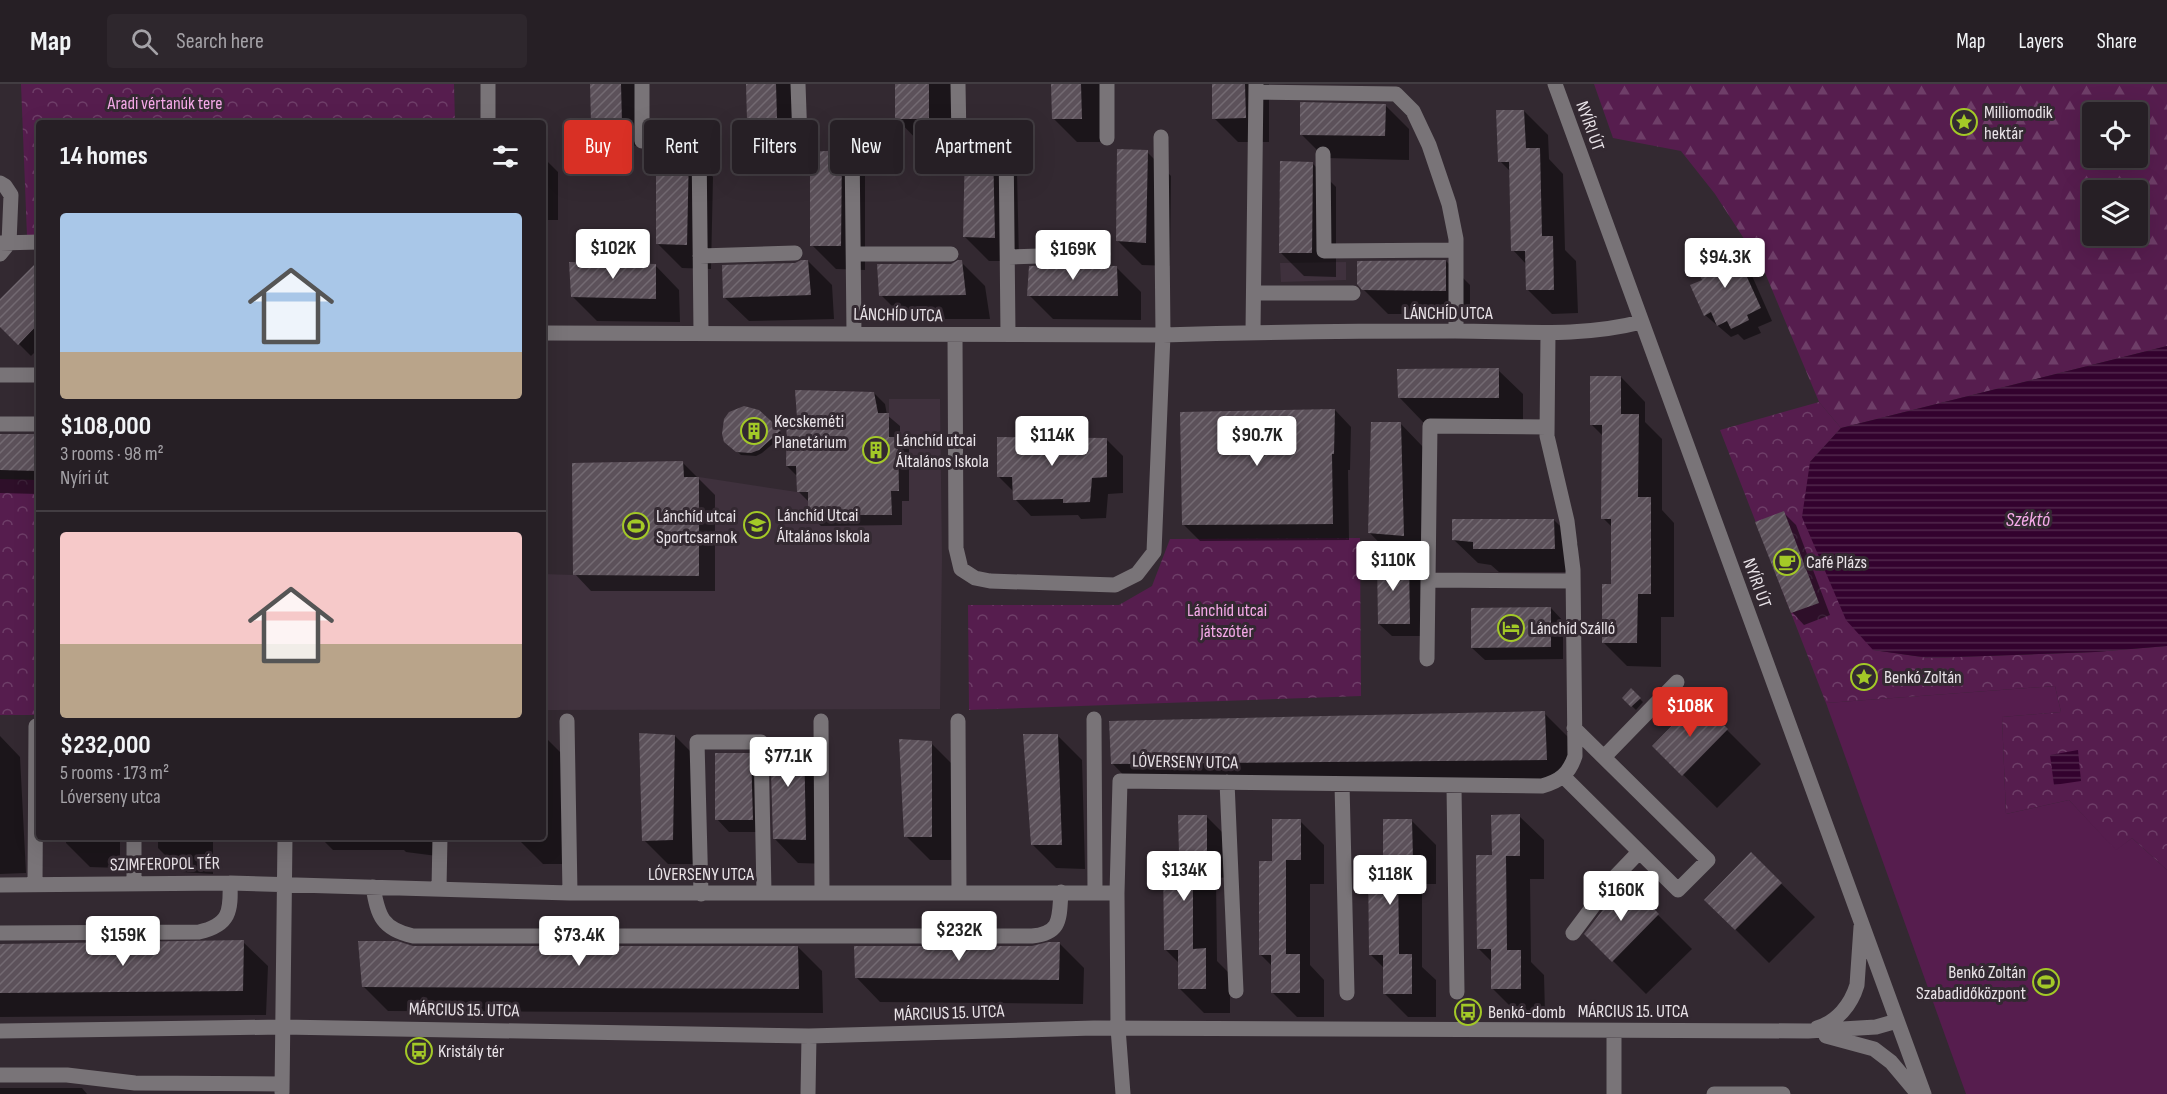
<!DOCTYPE html>
<html lang="en">
<head>
<meta charset="utf-8">
<style>
  body { margin:0; font-family:"Sofia Sans Condensed",sans-serif; background:#2e272d; color:#f1f3f6; height:100vh; display:flex; flex-direction:column; font-size:22px; white-space:nowrap }
  * { box-sizing:border-box; margin:0 }
  p { font-size:20px; color:#a4a2a7 }
  .icon { flex:none; width:33px; height:33px; fill:none; stroke:currentColor; stroke-width:2; stroke-linecap:round; stroke-linejoin:round }
  .map { position:relative; flex:1; overflow:hidden }
  .details { position:absolute; left:36px; top:36px; width:510px; height:720px; display:flex; flex-direction:column; background:#261f25; border-radius:6px; box-shadow:0 6px 24px #0002,0 0 0 2px #423d42 }
  .details>* { flex:none }
  .hud { position:absolute; left:564px; top:36px; width:570px; height:54px; display:flex; gap:12px }
  .fabs { position:absolute; left:2082px; top:18px; display:grid; gap:12px }
  .fabs a { display:grid; place-items:center; width:66px; height:66px; border-radius:6px; background:#261f25; box-shadow:0 6px 24px #0002,0 0 0 2px #423d42; font-size:30px }
  .price { position:absolute; translate:-50% -51px; padding:0 14px; border-radius:6px; background:#fff; color:#222; font-size:20px; line-height:39px; filter:drop-shadow(0 2px 3px #0008) }
  .price::after { content:''; position:absolute; left:50%; top:36px; width:18px; height:14px; margin-left:-9px; background:inherit; clip-path:polygon(0 0,100% 0,50% 100%) }
  .price.active { background:#d93025; color:#fff }
  ul { padding:0; list-style:none }
  li { display:grid; align-content:center; gap:12px; height:318px; padding:0 24px }
  li+li { border-top:2px solid #423d42 }
  li span { display:grid; place-items:center; height:186px; border-radius:6px; color:#555 }
  li>.icon { margin-inline-start:auto }
  span .icon { width:108px; height:108px; fill:#fffc; stroke-width:1 }
  li b { font-size:26px }
  h2 { display:flex; justify-content:space-between; align-items:center; height:72px; padding:0 24px; font-size:26px }
  .chip { padding:0 21px; border-radius:6px; background:#261f25; box-shadow:0 6px 24px #0002,0 0 0 2px #423d42; font-size:21px; line-height:54px }
  .chip.active { background:#d93025; color:#fff }
  header { display:flex; align-items:center; gap:36px; box-sizing:border-box; height:84px; padding:0 30px; background:#261f25; border-bottom:2px solid #423d42 }
  header strong { font-size:28px }
  nav { display:flex; gap:33px; margin-inline-start:auto; font-size:21px }
  .search { width:420px; height:54px; background:#2e272d; display:flex; align-items:center; gap:15px; box-sizing:border-box; padding:0 21px; border-radius:6px; color:#a4a2a7; font-size:22px }
  .map>svg:first-child { display:block }
  .built { fill:#3f313d }
  .forest { fill:url(#forest-firs); fill-rule:evenodd }
  .park { fill:url(#park-crowns) }
  .garden { fill:#561d4e }
  .water { fill:url(#water-rules) }
  .shadow { fill:#0007 }
  .building { fill:url(#building-hatch) }
  .lines { fill:none; stroke-linecap:round; stroke-linejoin:round }
  .minor { stroke:#797478; stroke-width:15 }
  .labels { text-anchor:middle; dominant-baseline:central; stroke-width:6; stroke-linejoin:round; paint-order:stroke }
  .park-label { font-size:18px; fill:#f5a9e8; stroke:#332931 }
  .poi-label { font-size:18px; fill:#e9e3e8; stroke:#332931; text-anchor:start }
  .street-label { font-size:18px; fill:#e9e3e8; stroke:#332931 }
  .water-label { font-size:20px; font-style:italic; fill:#f7abea; stroke:#332931 }
</style>
</head>
<body>
<header>
<strong>Map</strong>
<div class="search"><svg class="icon" aria-label="search" viewBox="0 0 24 24"><circle cx="10" cy="10" r="6"/><path d="M15 15l6 6"/></svg>Search here</div>
<nav><a>Map</a><a>Layers</a><a>Share</a></nav>
</header>
<div class="map">
<svg width="2167" height="1010" viewBox="0 0 2167 1010">
  <defs>
    <pattern id="forest-firs" width="22" height="20" patternUnits="userSpaceOnUse" patternTransform="scale(1.5)"><rect width="22" height="20" fill="#561d4e"/><path d="M5 1l3.5 6h-7zM16 11l3.5 6h-7z" fill="#6e3e68"/></pattern>
    <pattern id="park-crowns" width="20" height="18" patternUnits="userSpaceOnUse" patternTransform="scale(1.5)"><rect width="20" height="18" fill="#561d4e"/><path d="M2 6a3 3 0 1 1 6 0M12 15a3 3 0 1 1 6 0" fill="none" stroke="#6e3e68"/></pattern>
    <pattern id="water-rules" width="6" height="5" patternUnits="userSpaceOnUse" patternTransform="scale(1.5)"><rect width="6" height="5" fill="#33022e"/><path d="M0 2.5h6" fill="none" stroke="#51274c"/></pattern>
    <pattern id="building-hatch" width="6" height="6" patternUnits="userSpaceOnUse" patternTransform="scale(1.5)"><rect width="6" height="6" fill="#5c515a"/><path d="M-1 1l2-2M0 6l6-6M5 7l2-2" fill="none" stroke="#736a72"/></pattern>
  </defs>
  <rect width="100%" height="100%" fill="#332931"/>
  <path class="built" d="M1346 178V196L1281 198 1280 179Z
    M795 306 874 308 878 329H889V315H940L942 474 940 625 543 626V490L573 491 572 379 683 377 684 393H699L797 408 796 382H786V333H797Z"/>
  <path class="forest" d="M1594 0H2167V262L1841 344 1819 318 1763 184 1715 110 1681 67 1613 54ZM2092 28H2138V74H2092ZM2092 106H2138V152H2092Z"/>
  <path class="park" d="M21 0H454L455 39H39V151L27 152Z
    M1819 318 1841 344 1810 378 1873 566 1929 574 2095 568 2167 562V786L2132 754 2116 767 2069 716 2006 730 2002 633 2061 628 2055 602 1826 619 1720 346Z
    M0 395 39 396V631H0Z
    M1360 454 1361 612 969 626 968 521H1119L1152 502 1170 455Z"/>
  <path class="garden" d="M2055 602 2061 628 2002 633 2006 730 2069 716 2116 766 2132 754 2167 786V1010H1966L1826 619Z"/>
  <path class="water" d="M2167 262V562L2095 568 1929 574 1873 566 1846 536 1802 433 1810 378 1841 344Z
    M2078 666 2081 697 2054 701 2050 671Z"/>
  <path class="shadow" d="M591 0H643L646 62 616 61 592 37Z
    M747 0H799L800 59 772 60 748 35Z
    M896 0H953V59H920L896 34Z
    M1053 0H1104L1105 58H1077L1053 34Z
    M1213 0H1269V58H1238L1214 34Z
    M1385 21 1409 45V76L1325 74 1301 50Z
    M1524 27 1548 51 1549 75 1563 90 1565 166 1576 177 1578 229 1552 230 1528 206 1527 181 1513 166 1511 88 1500 77Z
    M993 63 1017 87 1019 177H989L965 153Z
    M841 67 865 91V186L836 185 812 161Z
    M689 68 713 93 711 185 682 184 658 160Z
    M1147 68 1171 92 1170 182 1142 181 1118 157Z
    M543 76H546L558 88V136H543Z
    M1312 79 1336 103V193L1304 192 1280 168Z
    M1733 164 1745 176 1772 237 1758 243 1761 249 1744 256 1738 250 1731 253 1705 231 1704 196Z
    M808 177 832 201 834 235 749 237 724 213 796 180Z
    M1446 177 1470 201V230H1388L1363 205Z
    M961 178 985 202 990 235H905L881 211Z
    M655 181 679 206 680 238 597 237 573 213Z
    M1117 184 1141 208V236L1053 235 1029 211Z
    M39 189V264L31 272 0 241V218Z
    M1498 286 1523 310V338H1423L1399 313Z
    M1621 293 1645 318V338L1662 355V426L1674 439V533H1661V583L1627 582 1603 558 1612 501 1613 444 1603 434V352L1592 341Z
    M874 309 885 320 887 331 900 342V357L909 365V417H902V441L821 442 810 431 809 418 799 408 798 393 787 382 798 334Z
    M1335 326 1351 343 1350 386H1348L1349 456 1200 457 1183 440Z
    M758 327 783 351 762 369 756 372 741 371 726 357Z
    M1400 339 1424 364 1427 475 1393 473 1369 448Z
    M0 351H39V410L0 409Z
    M1106 355 1123 372V409L1108 410 1106 434 1081 435 1078 431 1031 432 1015 415 1014 408 998 392Z
    M683 379 715 411V507H591L575 490Z
    M1784 429 1796 441 1830 531 1804 541 1792 528Z
    M1554 436 1578 460V488H1499L1491 481 1478 479 1453 455Z
    M1408 477 1421 490 1422 552H1392L1379 540Z
    M1551 524 1563 537V575L1485 576 1472 564Z
    M1631 606 1643 618 1636 626 1624 614Z
    M1698 617 1761 680 1717 724 1654 662Z
    M1544 629 1568 653 1570 699 1136 704 1112 679Z
    M0 652 20 673 26 789 0 790Z
    M675 652 699 676 697 780H668L644 756Z
    M1058 652 1082 676 1085 785 1056 784 1032 760Z
    M543 655 548 656 572 680 574 780H543L519 756V753H543Z
    M804 656 828 680 829 780 798 779 774 754Z
    M931 659 955 683 956 776H930L906 752Z
    M751 671 763 683 765 748H729L717 735Z
    M1206 732 1230 756 1231 793 1216 794 1217 877 1230 890V929H1204L1180 905V880L1165 865 1180 772Z
    M1519 732 1544 756V795H1530L1531 878 1544 891 1545 929H1517L1493 905 1492 878 1479 865 1493 773Z
    M1300 737 1324 761V800H1310V881L1324 896V933H1297L1273 909V883L1260 870 1274 779Z
    M1412 737 1436 761V800H1422V883L1436 896V933H1408L1384 909V884L1370 870 1385 776Z
    M66 753H120V784L90 783 66 759Z
    M158 753H213V790L182 788 158 764Z
    M320 753H437V772L406 768 404 766H333Z
    M1751 770 1815 833 1769 879 1706 816Z
    M1628 801 1692 865 1646 910 1586 850Z
    M243 858 268 882 266 931 0 933V862Z
    M1060 860 1084 884 1083 920 880 918 856 893Z
    M413 863H798L822 887 823 929 388 927 364 903Z
    M0 1004H82L87 1010H0Z"/>
  <path class="building" d="M590 0H621L622 39 591 38Z
    M746 0H776L777 35 747 36Z
    M895 0H929V35H895Z
    M1051 0H1081L1082 35H1052Z
    M1212 0H1245L1246 34 1212 35Z
    M1300 18 1386 20 1385 52 1300 51Z
    M1496 26H1524L1526 64H1540L1542 152H1553L1554 206H1526L1525 167H1511L1509 78H1498Z
    M993 62 995 154 963 153 965 63Z
    M1117 65 1148 66 1146 159 1116 157Z
    M842 66 841 162H810V68Z
    M689 67 687 161 656 160V68Z
    M1280 77 1313 78 1312 169H1279Z
    M1733 162 1761 224 1747 231 1749 236 1731 245 1727 237 1717 242 1711 228 1704 232 1690 201 1702 196 1695 180Z
    M39 176V239L18 261 0 243V215Z
    M801 176H808L811 211 723 214 722 181 795 179Z
    M958 176H962L966 211 879 212 877 180H951Z
    M1446 176V207L1362 206 1357 200V177Z
    M569 178 656 180V215L571 213Z
    M1057 181 1117 182 1118 212H1027L1029 182Z
    M1499 284V314H1398L1397 285Z
    M1590 292H1621V330H1639L1638 413H1651V510H1638L1637 559H1602V500H1611V435H1601L1602 341H1590Z
    M795 306 874 308 878 329H889V353H898L899 407H891L892 431H808V408H797L796 382H786L787 333H797Z
    M744 322 759 326 781 346 759 366 751 369 736 368 724 358 722 350 724 335 729 328Z
    M1335 325 1334 370H1332L1333 440 1182 441 1180 328Z
    M1371 338H1401L1404 452 1368 449Z
    M0 350H39V387L0 386Z
    M997 353 1107 354V393L1092 394 1090 418 1063 419V415L1013 416 1012 393H997Z
    M683 377 684 393H699V492L573 491 572 379Z
    M1784 427 1819 519 1791 529 1755 438Z
    M1452 435H1554L1555 465H1473V458L1452 456Z
    M1377 476H1409L1410 540H1378Z
    M1551 523V563L1471 564V524Z
    M1631 604 1641 614 1631 623 1622 614Z
    M1698 615 1728 645 1682 692 1652 662Z
    M1545 627 1547 676 1111 680 1109 637Z
    M639 649 675 651 673 756 642 757Z
    M1023 650H1058L1062 761H1031Z
    M770 653 804 654 806 756 773 755Z
    M899 655 932 657V753H904Z
    M715 669H751L753 736H715Z
    M1520 730V772H1506L1507 866H1521V905H1491V865H1477L1476 771H1492L1491 731Z
    M1178 731H1207V770H1193V865L1206 864V905H1178V866H1164L1163 770H1179Z
    M1272 735H1301V776H1286V870H1300V909H1271V871H1259V777H1272Z
    M1383 735H1412L1413 776H1398L1399 870H1412V910H1383V871H1369L1368 775H1383Z
    M1751 768 1782 799 1735 846 1704 816Z
    M1628 798 1659 830 1612 878 1584 850 1609 818Z
    M244 856 243 907 0 909V860Z
    M358 857H397L413 862H798L799 905 362 903Z
    M1048 858H1060L1059 896 855 894 854 862H1032Z"/>
  <g class="lines">
    <path class="minor" d="M488 0V39
      M642 0V57
      M798 0 800 56
      M958 0 959 55
      M1107 0V54
      M1555 0 1924 1010
      M1256 8 1396 10 1413 27 1429 61 1449 120 1456 155V247
      M1006 55 1008 250
      M852 56 854 250
      M699 57 701 249
      M1323 70 1324 167 1456 166
      M0 99 5 102 11 111 9 159 0 170
      M0 159 39 158
      M854 170H951
      M700 172 795 169
      M1008 173 1103 170
      M1254 209H1353
      M1253 248 1256 0
      M543 249 1163 251C1260 248 1358 247 1455 247 1518 247 1580 254 1641 238
      M955 251 956 464 961 485 975 494 990 497 1115 501 1137 490 1154 468 1163 251 1161 53
      M0 291H39
      M0 340H39
      M1547 343 1430 342 1428 496 1573 497
      M1427 575 1428 496
      M1094 635 1095 809
      M567 637 570 809
      M821 637 822 809
      M958 637 959 808
      M1604 673 1677 598
      M1564 693 1678 806 1708 776 1574 644
      M1227 698 1236 907
      M1342 700 1347 909
      M1454 703 1457 908
      M134 753V800
      M0 801 230 799 570 809H1117L1120 697 1542 702C1560 697 1569 690 1575 672L1573 486 1567 437 1547 352 1548 249
      M35 801 36 642
      M373 803C378 832 382 845 413 852H1032C1062 849 1059 834 1061 808
      M439 804 440 753
      M1117 809 1118 944 1123 1010
      M701 810 697 658H761L764 809
      M0 849 199 848C230 841 231 827 230 799
      M1573 849 1615 793 1639 768
      M1817 944C1837 938 1851 921 1857 901L1861 843
      M0 947 282 943 809 952 1094 944 1808 947 1876 943 1897 937
      M1614 947V1010
      M1826 952 1874 965 1891 978 1918 1010
      M0 991H67L135 999 282 1000
      M282 1008 285 753
      M808 1010 809 952
      M1714 1010H1783"/>
  </g>
  <defs>
    <symbol id="sight-ring" viewBox="-11 -11 22 22"><circle r="9.5" fill="#332931" stroke="#a3c927" stroke-width="1.5"/><path d="M0-6L1.8-2.2L6-1.7L2.9 1.2L3.7 5.4L0 3.3L-3.7 5.4L-2.9 1.2L-6-1.7L-1.8-2.2Z" fill="#a3c927"/></symbol>
    <symbol id="building-ring" viewBox="-11 -11 22 22"><circle r="9.5" fill="#332931" stroke="#a3c927" stroke-width="1.5"/><path d="M-4-6H4V6H1V3H-1V6H-4ZM-2.5-4.3h1.7v1.8h-1.7ZM.8-4.3h1.7v1.8H.8ZM-2.5-1h1.7V.8h-1.7ZM.8-1h1.7V.8H.8Z" fill="#a3c927"/></symbol>
    <symbol id="school-ring" viewBox="-11 -11 22 22"><circle r="9.5" fill="#332931" stroke="#a3c927" stroke-width="1.5"/><path d="M0-5L7-2L0 1L-7-2ZM-4 1L0 2.5L4 1V4Q0 6-4 4Z" fill="#a3c927"/></symbol>
    <symbol id="stadium-ring" viewBox="-11 -11 22 22"><circle r="9.5" fill="#332931" stroke="#a3c927" stroke-width="1.5"/><path d="M0-5a6.5 5 0 1 0 0 10a6.5 5 0 1 0 0-10ZM-3.5-1.8h7v3.6h-7Z" fill="#a3c927"/></symbol>
    <symbol id="cafe-ring" viewBox="-11 -11 22 22"><circle r="9.5" fill="#332931" stroke="#a3c927" stroke-width="1.5"/><path d="M-5.5-4.5H6V0H3Q3 3.5 0 3.5H-2.5Q-5.5 3.5-5.5 0ZM3-3.2v2h1.7v-2ZM-6 4.5H4V6H-6Z" fill="#a3c927"/></symbol>
    <symbol id="hotel-ring" viewBox="-11 -11 22 22"><circle r="9.5" fill="#332931" stroke="#a3c927" stroke-width="1.5"/><path d="M-6-4.5h1.5V1H6V5H4.5V3h-9V5H-6ZM-4 0a1.8 1.8 0 1 1 3.6 0ZM.5 0V-2.5h3Q6-2.5 6 0Z" fill="#a3c927"/></symbol>
    <symbol id="bus-ring" viewBox="-11 -11 22 22"><circle r="9.5" fill="#332931" stroke="#a3c927" stroke-width="1.5"/><path d="M-5-6H5V4H4V6H2V4H-2V6H-4V4H-5ZM-3.5-4V0h7V-4ZM-3.5 1.2v1.5H-2V1.2ZM2 1.2v1.5H3.5V1.2Z" fill="#a3c927"/></symbol>
  </defs>
  <g fill-rule="evenodd">
    <use href="#sight-ring" x="1949" y="23" width="30" height="30"/>
    <use href="#building-ring" x="739" y="332" width="30" height="30"/>
    <use href="#building-ring" x="861" y="351" width="30" height="30"/>
    <use href="#school-ring" x="742" y="426" width="30" height="30"/>
    <use href="#stadium-ring" x="621" y="427" width="30" height="30"/>
    <use href="#cafe-ring" x="1772" y="463" width="30" height="30"/>
    <use href="#hotel-ring" x="1496" y="529" width="30" height="30"/>
    <use href="#sight-ring" x="1849" y="578" width="30" height="30"/>
    <use href="#stadium-ring" x="2031" y="883" width="30" height="30"/>
    <use href="#bus-ring" x="1453" y="913" width="30" height="30"/>
    <use href="#bus-ring" x="404" y="952" width="30" height="30"/>
  </g>
  <g class="labels">
    <g class="park-label">
      <text x="165" y="19">Aradi vértanúk tere</text>
      <text x="1227" y="526">Lánchíd utcai<tspan x="1227" dy="21">játszótér</tspan></text>
    </g>
    <g class="poi-label">
      <text x="1984" y="28">Milliomodik<tspan x="1984" dy="21">hektár</tspan></text>
      <text x="774" y="337">Kecskeméti<tspan x="774" dy="21">Planetárium</tspan></text>
      <text x="896" y="356">Lánchíd utcai<tspan x="896" dy="21">Általános Iskola</tspan></text>
      <text x="777" y="431">Lánchíd Utcai<tspan x="777" dy="21">Általános Iskola</tspan></text>
      <text x="656" y="432">Lánchíd utcai<tspan x="656" dy="21">Sportcsarnok</tspan></text>
      <text x="1806" y="478">Café Plázs</text>
      <text x="1530" y="544">Lánchíd Szálló</text>
      <text x="1884" y="593">Benkó Zoltán</text>
      <text x="2026" y="888" text-anchor="end">Benkó Zoltán<tspan x="2026" dy="21">Szabadidőközpont</tspan></text>
      <text x="1488" y="928">Benkó-domb</text>
      <text x="438" y="967">Kristály tér</text>
    </g>
    <g class="street-label">
      <text transform="translate(1590 42) rotate(70)">NYÍRI ÚT</text>
      <text x="1448" y="229">LÁNCHÍD UTCA</text>
      <text transform="translate(898 231) rotate(1)">LÁNCHÍD UTCA</text>
      <text transform="translate(1757 499) rotate(70)">NYÍRI ÚT</text>
      <text transform="translate(1185 678) rotate(1)">LÓVERSENY UTCA</text>
      <text transform="translate(165 780) rotate(-1)">SZIMFEROPOL TÉR</text>
      <text x="701" y="790">LÓVERSENY UTCA</text>
      <text transform="translate(464 926) rotate(1)">MÁRCIUS 15. UTCA</text>
      <text x="1633" y="927">MÁRCIUS 15. UTCA</text>
      <text transform="translate(949 929) rotate(-2)">MÁRCIUS 15. UTCA</text>
    </g>
    <g class="water-label">
      <text x="2028" y="436">Széktó</text>
    </g>
  </g>
</svg>
<div class="fabs">
<a><svg class="icon" aria-label="locate" viewBox="0 0 24 24"><circle cx="12" cy="12" r="6"/><path d="M12 2v4M12 18v4M2 12h4M18 12h4"/></svg></a>
<a><svg class="icon" aria-label="layers" viewBox="0 0 24 24"><path d="M12 4l9 5-9 5-9-5zM3 14l9 5 9-5"/></svg></a>
</div>
<b class="price" style="left:613px;top:196px">$102K</b>
<b class="price" style="left:1073px;top:197px">$169K</b>
<b class="price" style="left:1725px;top:205px">$94.3K</b>
<b class="price" style="left:1052px;top:383px">$114K</b>
<b class="price" style="left:1257px;top:383px">$90.7K</b>
<b class="price" style="left:1393px;top:508px">$110K</b>
<b class="price active" style="left:1690px;top:654px">$108K</b>
<b class="price" style="left:788px;top:704px">$77.1K</b>
<b class="price" style="left:1184px;top:818px">$134K</b>
<b class="price" style="left:1390px;top:822px">$118K</b>
<b class="price" style="left:1621px;top:838px">$160K</b>
<b class="price" style="left:959px;top:878px">$232K</b>
<b class="price" style="left:123px;top:883px">$159K</b>
<b class="price" style="left:579px;top:883px">$73.4K</b>
<div class="hud">
<a class="chip active">Buy</a>
<a class="chip">Rent</a>
<a class="chip">Filters</a>
<a class="chip">New</a>
<a class="chip">Apartment</a>
</div>
<section class="details">
<h2>14 homes<svg class="icon" aria-label="filters" viewBox="0 0 24 24"><path d="M4 7h16M4 17h16"/><circle cx="9" cy="7" r="2"/><circle cx="15" cy="17" r="2"/></svg></h2>
<ul>
<li><span style="background:linear-gradient(#a9c7e8 75%,#b9a48a 0)"><svg class="icon" aria-label="home" viewBox="0 0 24 24"><path d="M3 11l9-7 9 7M6 9v11h12V9"/></svg></span><div><b>$108,000</b><p>3 rooms · 98 m²</p><p>Nyíri út</p></div></li>
<li><span style="background:linear-gradient(#f6c9c9 60%,#b9a48a 0)"><svg class="icon" aria-label="home" viewBox="0 0 24 24"><path d="M3 11l9-7 9 7M6 9v11h12V9"/></svg></span><div><b>$232,000</b><p>5 rooms · 173 m²</p><p>Lóverseny utca</p></div></li>
</ul>
</section>
</div>
</body>
</html>
